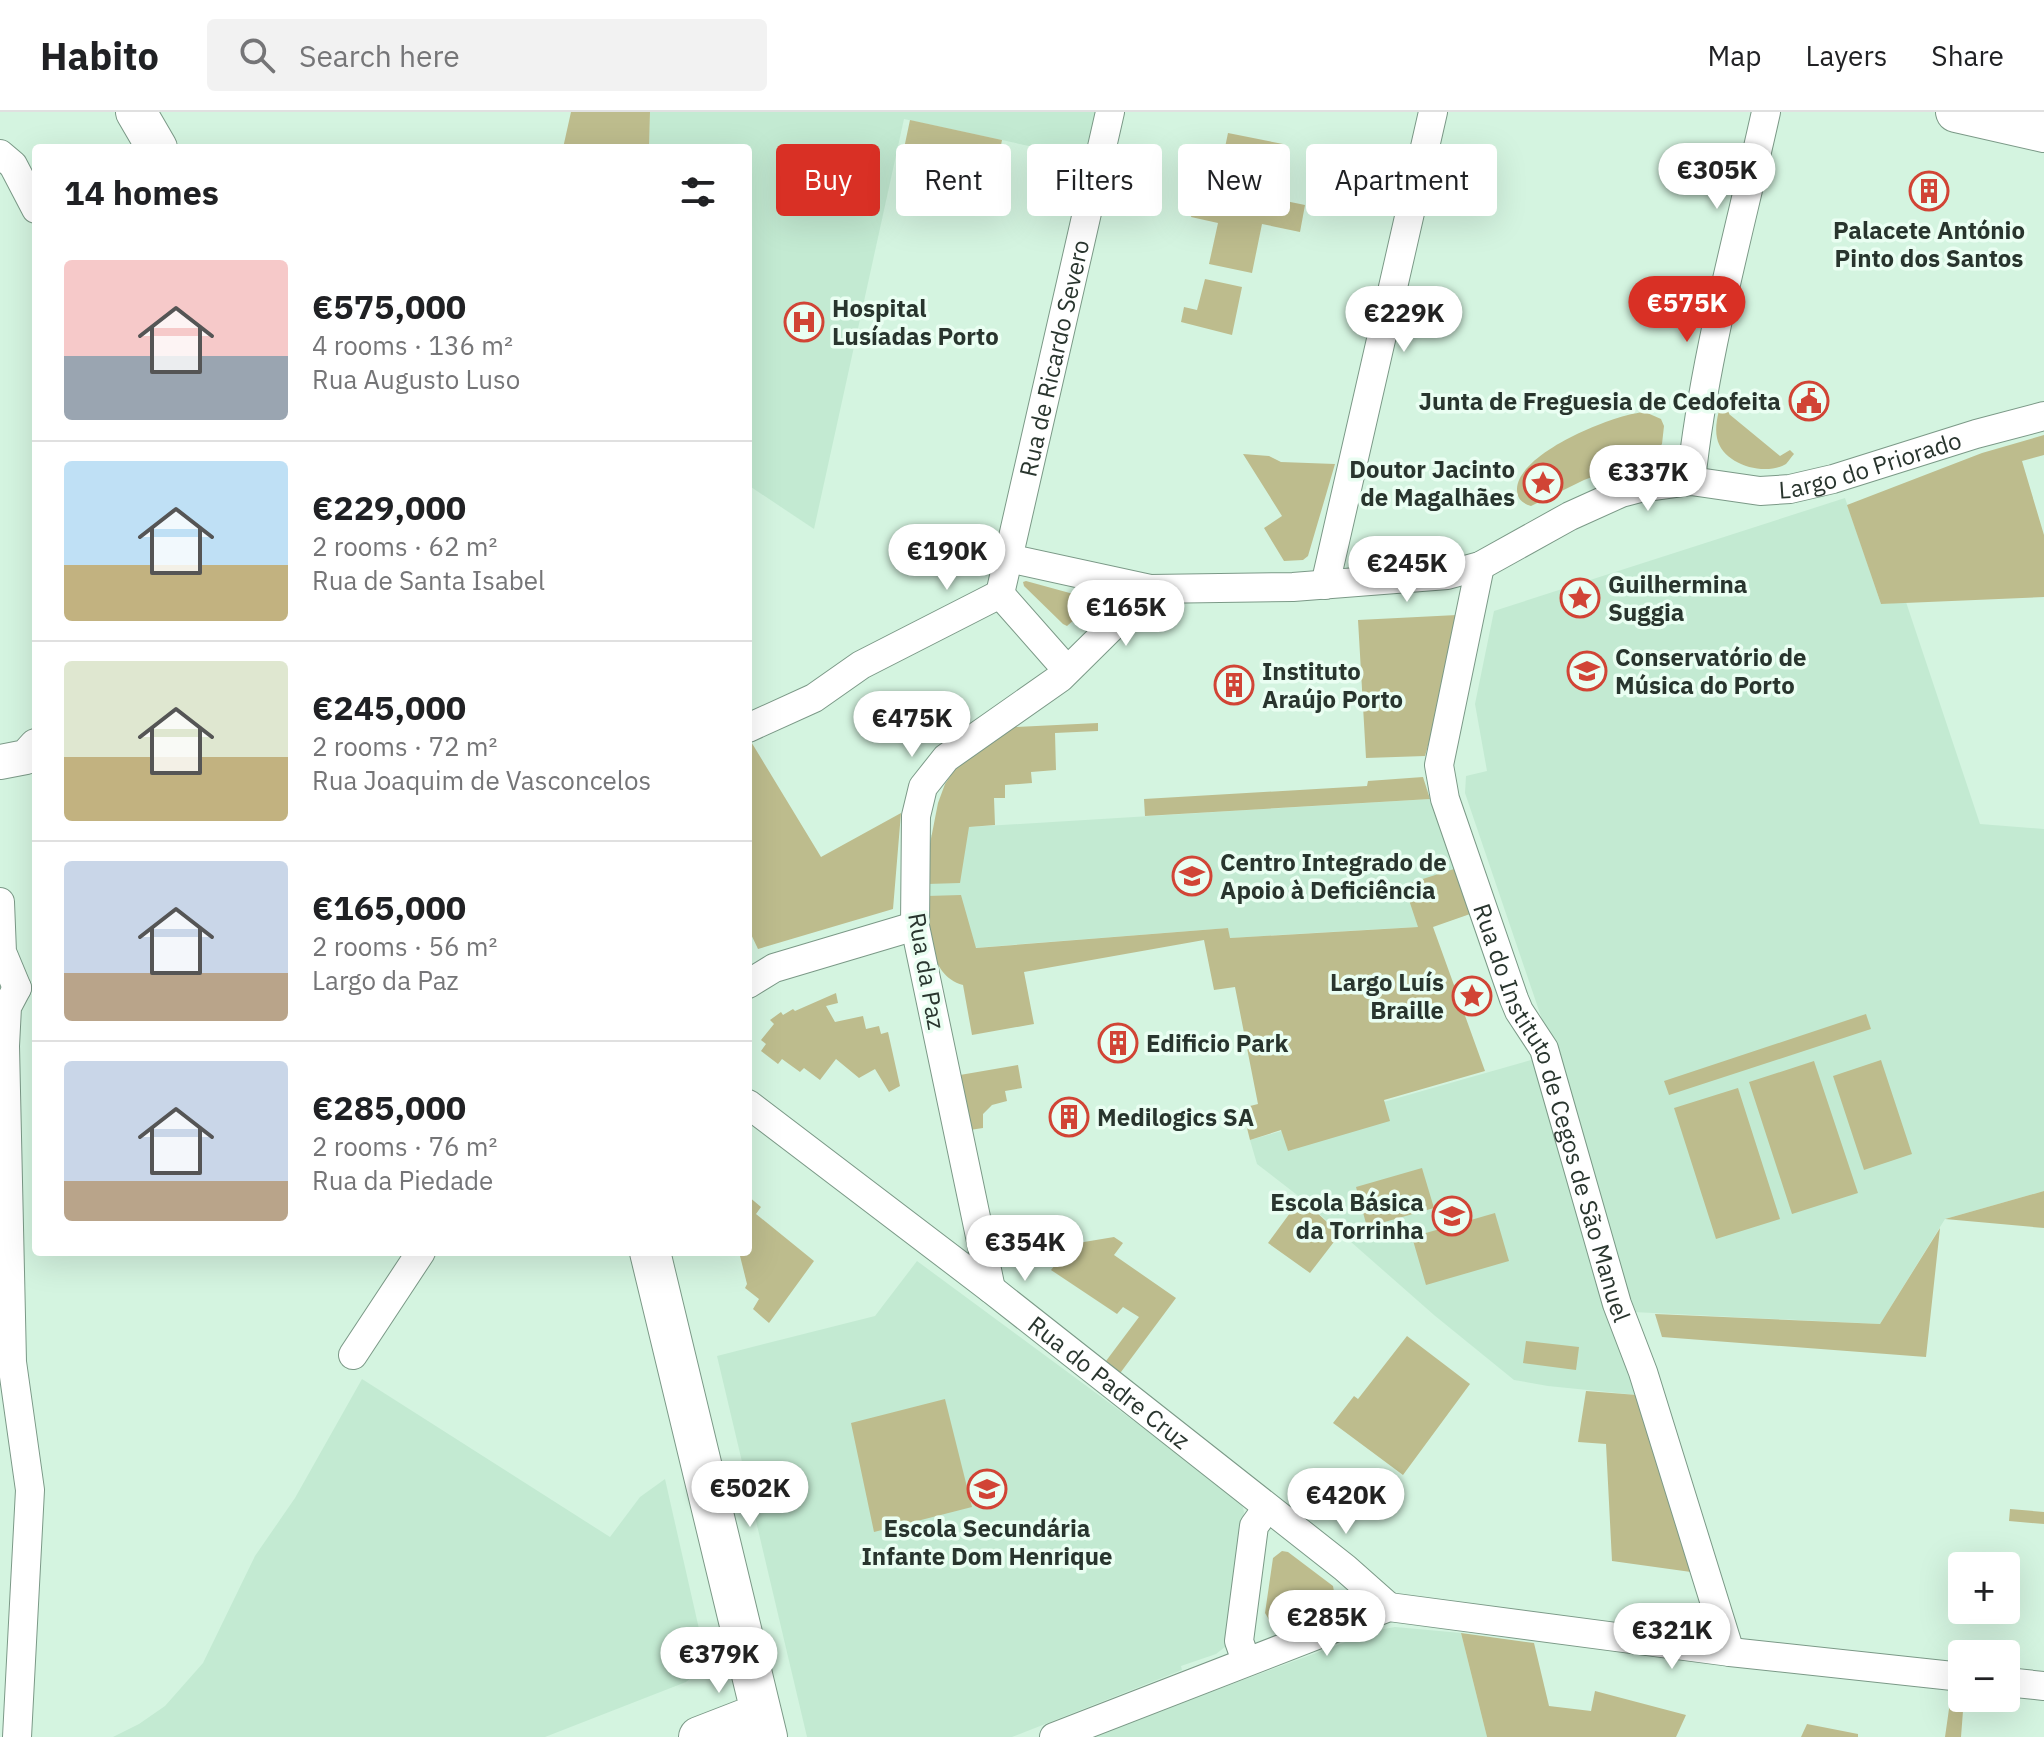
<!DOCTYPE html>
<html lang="en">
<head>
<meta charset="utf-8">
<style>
  body { margin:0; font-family:"IBM Plex Sans",sans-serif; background:#f2f2f2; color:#202124; height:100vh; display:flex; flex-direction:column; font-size:30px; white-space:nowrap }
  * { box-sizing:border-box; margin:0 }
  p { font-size:26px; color:#757577 }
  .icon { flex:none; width:44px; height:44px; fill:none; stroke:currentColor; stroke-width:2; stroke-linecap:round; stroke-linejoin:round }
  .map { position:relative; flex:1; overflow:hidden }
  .details { position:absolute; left:32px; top:32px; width:720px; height:1112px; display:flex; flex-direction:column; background:#fff; border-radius:8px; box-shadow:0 8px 32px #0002 }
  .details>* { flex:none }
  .guide { position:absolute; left:776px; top:32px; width:760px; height:72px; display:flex; gap:16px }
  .tools { position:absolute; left:1948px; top:1440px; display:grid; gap:16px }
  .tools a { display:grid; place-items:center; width:72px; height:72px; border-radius:8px; background:#fff; box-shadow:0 8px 32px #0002; font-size:40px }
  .price { position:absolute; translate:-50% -68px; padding:0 18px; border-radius:28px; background:#fff; color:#222; font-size:26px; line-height:52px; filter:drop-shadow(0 2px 4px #0008) }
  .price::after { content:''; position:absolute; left:50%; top:48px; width:24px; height:18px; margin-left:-12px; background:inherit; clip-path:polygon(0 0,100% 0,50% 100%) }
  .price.current { background:#d93025; color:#fff }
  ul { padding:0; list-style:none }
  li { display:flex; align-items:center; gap:24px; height:200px; padding:0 32px }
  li+li { border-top:2px solid #e0e0e0 }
  li span { display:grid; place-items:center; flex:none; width:224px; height:160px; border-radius:8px; color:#555 }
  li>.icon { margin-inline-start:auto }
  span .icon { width:96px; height:96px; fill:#fffc; stroke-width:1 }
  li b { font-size:34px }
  h2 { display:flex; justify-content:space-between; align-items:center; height:96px; padding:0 32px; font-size:34px }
  .chip { padding:0 28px; border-radius:8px; background:#fff; box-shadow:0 8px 32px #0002; font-size:28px; line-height:72px }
  .chip.current { background:#d93025; color:#fff }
  header { display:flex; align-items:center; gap:48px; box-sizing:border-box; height:112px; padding:0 40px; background:#fff; border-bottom:2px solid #e0e0e0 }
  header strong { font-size:38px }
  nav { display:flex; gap:44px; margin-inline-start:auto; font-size:28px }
  .search { width:560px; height:72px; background:#f2f2f2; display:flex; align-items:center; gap:20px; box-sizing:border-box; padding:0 28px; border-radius:8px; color:#757577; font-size:30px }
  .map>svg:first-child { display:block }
  .built { fill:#c3ead2 }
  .green { fill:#bdbc8d }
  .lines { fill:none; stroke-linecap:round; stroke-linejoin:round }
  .minor-casing { stroke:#7b9987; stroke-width:30 }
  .tertiary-casing { stroke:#7b9987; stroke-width:36 }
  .secondary-casing { stroke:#7b9987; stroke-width:42 }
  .minor { stroke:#fff; stroke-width:28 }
  .tertiary { stroke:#fff; stroke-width:34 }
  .secondary { stroke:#fff; stroke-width:40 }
  .labels { text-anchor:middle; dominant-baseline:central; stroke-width:7; stroke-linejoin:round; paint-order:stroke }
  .poi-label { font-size:24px; font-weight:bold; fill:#29352e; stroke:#eafef2; text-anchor:start }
  .street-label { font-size:24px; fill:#29352e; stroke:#eafef2 }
</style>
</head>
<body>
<header>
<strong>Habito</strong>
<div class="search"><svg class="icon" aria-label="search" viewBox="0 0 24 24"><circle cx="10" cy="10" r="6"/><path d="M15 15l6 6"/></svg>Search here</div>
<nav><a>Map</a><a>Layers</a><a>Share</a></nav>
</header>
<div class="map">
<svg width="2044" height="1625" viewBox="0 0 2044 1625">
  <rect width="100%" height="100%" fill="#d4f4e0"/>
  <path class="built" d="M650 0H1096L1085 46 904 7 814 417 748 373V36H649Z
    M1845 386 1881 492 1906 490 1980 712 2044 717V1079L1945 1107 1880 1212 1633 1200 1550 931 1465 681 1466 664 1487 659 1475 592 1494 499Z
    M1430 687 1470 802 1433 814 1229 826 1228 816 934 839 928 804V742L931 723 969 715Z
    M1538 946 1637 1283 1548 1274 1514 1268 1434 1203 1301 1086 1257 1052 1250 1028Z
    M917 1149 1241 1388 1244 1400 1225 1535 1216 1542 1181 1554 1182 1558 1012 1625H807L717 1244 875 1204Z
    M362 1267 610 1425 640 1385 665 1367 704 1539 703 1546 693 1564 686 1570 545 1625H113L139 1612 165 1594 203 1551 255 1444 295 1386Z
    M1395 1515 1461 1521 1487 1625H1089L1378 1518Z"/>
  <path class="green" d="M571 0H650L649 36H563Z
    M910 8 1002 28 995 63 999 65 995 81 899 60Z
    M1228 21 1283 32 1271 86 1305 93 1300 120 1262 112 1252 161 1209 152 1218 111 1191 105 1205 41 1223 45Z
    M1205 167 1242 175 1232 223 1181 210 1184 195 1197 198Z
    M1723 283 1732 286 1729 302 1780 344 1790 338 1794 342C1791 345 1789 349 1786 352 1764 365 1722 352 1717 326 1714 312 1720 296 1723 283Z
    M1645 300 1661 307 1664 314 1662 332 1654 342 1584 368 1531 394C1522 391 1517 387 1517 377 1518 341 1614 302 1645 300Z
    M2044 323V343L2022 349 2044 423V485L1881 492 1847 393 1982 341Z
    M1243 342 1269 344 1281 350 1335 352 1308 444 1303 448 1284 449 1264 416 1282 404Z
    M1026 469 1088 486 1091 493 1067 514 1063 512 1024 474 1023 470Z
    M1457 503 1439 595 1425 644 1366 646 1358 508Z
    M1098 611V619L1055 621 1056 658 1031 660 1032 671 1005 673V686H994L995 713 969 715 960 771 927 772 928 742 938 691 945 672 957 654 1014 615Z
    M750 628 821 745 901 701 893 797 758 837 748 816Z
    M1423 665 1430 687 1145 704 1144 687 1367 674 1368 669Z
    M1454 757 1470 802 1433 815 1485 959 1384 988 1390 1009 1288 1039 1281 1018 1250 1028 1242 996 1258 992 1235 875 1214 878 1204 828 1024 860 1034 912 972 923 963 873C927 863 929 815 927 784L961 783 976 836 1228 816 1230 826 1418 815 1404 773Z
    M836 881 838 891 826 894 835 910 863 904 866 917 879 914 881 922 888 920 900 974 889 980 875 957 859 966 836 947 820 968 804 956 800 960 782 947 778 952 761 939 766 932 761 928 774 912 770 908 781 900 783 903 793 897 795 899Z
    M1866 902 1871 917 1669 983 1664 969Z
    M1881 948 1912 1042 1864 1058 1833 964Z
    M1814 949 1858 1081 1792 1102 1749 970Z
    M1018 953 1022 976 1005 979 1007 989 992 993 983 1002V1016L970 1018 960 963Z
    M1738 976 1780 1107 1716 1127 1674 996Z
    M1422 1056 1434 1096 1367 1115 1356 1075Z
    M2044 1079V1116L1945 1107Z
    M748 1084 761 1095 756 1102 814 1149 769 1211 753 1197 759 1187 745 1176 747 1172 739 1140H748Z
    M1301 1086 1340 1122 1310 1161 1268 1131Z
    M1495 1101 1509 1149 1426 1173 1412 1125Z
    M1940 1116 1926 1245 1662 1225 1655 1202 1880 1212Z
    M1114 1125 1123 1131 1114 1143 1176 1186 1118 1264 1103 1253 1139 1205 1123 1195 1117 1202 1051 1158 1077 1126 1078 1131Z
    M1407 1224 1470 1272 1403 1363 1333 1311 1354 1284 1358 1287Z
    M1526 1229 1579 1235 1576 1258 1523 1251Z
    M1586 1279 1637 1283 1691 1460 1612 1449 1606 1332 1578 1330Z
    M945 1287 972 1395 874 1420 851 1311Z
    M2010 1397 2044 1400V1412L2009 1409Z
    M1282 1439 1288 1440 1333 1474 1335 1485 1332 1491 1271 1511 1265 1501 1273 1446Z
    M1461 1521 1534 1531 1549 1594 1591 1599 1595 1579 1686 1603 1676 1625H1487Z
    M1951 1583 1964 1586 1961 1625H1945Z
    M1807 1612 1858 1622V1625H1801Z"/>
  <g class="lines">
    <defs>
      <g id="minor">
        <path d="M0 42 13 53 36 97"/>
        <path d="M1691 369C1704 245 1739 122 1766 0"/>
        <path id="s1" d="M1008 446 1150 477 1293 475 1447 463 1480 454 1570 404 1621 381 1640 376 1691 369 1760 379 1790 377 1833 367 1976 322 2044 304"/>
        <path id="s2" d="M1480 454 1439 653 1445 687 1514 887 1519 899 1544 937 1617 1192 1643 1260 1730 1540"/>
        <path d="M1325 473 1433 0"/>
        <path id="s3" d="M1000 482 1110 0"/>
        <path d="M1000 482 1067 558"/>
        <path d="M748 616 814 586 861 553 1000 482"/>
        <path d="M0 790 2 840 17 876"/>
        <path d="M748 872 774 856 915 814"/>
        <path id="s4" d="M748 992 991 1177 1345 1456 1389 1495"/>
        <path d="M991 1177 915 814 916 704 923 675 946 646 1060 566 1150 477"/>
        <path d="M353 1243 421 1140"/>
        <path d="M1246 1549 1239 1529 1254 1414 1267 1396"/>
        <path d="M2006 1570 2044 1574"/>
        <path d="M17 1625 30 1378 12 1250 5 934 7 895 17 876"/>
        <path d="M1054 1625 1389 1495 1730 1540 1962 1565"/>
      </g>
      <path id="tertiary" d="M0 650 26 645 36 634"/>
      <path id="secondary" d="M136 0 157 36
        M1956 0 2044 20
        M650 1140 767 1625
        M699 1625 761 1601"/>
    </defs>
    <use href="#minor" class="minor-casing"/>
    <use href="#tertiary" class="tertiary-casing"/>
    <use href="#secondary" class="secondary-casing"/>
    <use href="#minor" class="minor"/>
    <use href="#tertiary" class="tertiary"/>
    <use href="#secondary" class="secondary"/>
  </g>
  <defs>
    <symbol id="building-ring" viewBox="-11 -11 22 22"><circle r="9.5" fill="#eafef2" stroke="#d14435" stroke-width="1.5"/><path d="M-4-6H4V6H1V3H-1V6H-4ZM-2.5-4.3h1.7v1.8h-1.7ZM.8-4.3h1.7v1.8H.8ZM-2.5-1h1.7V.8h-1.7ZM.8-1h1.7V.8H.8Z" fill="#d14435"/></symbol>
    <symbol id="hospital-ring" viewBox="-11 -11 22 22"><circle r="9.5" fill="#eafef2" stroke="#d14435" stroke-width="1.5"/><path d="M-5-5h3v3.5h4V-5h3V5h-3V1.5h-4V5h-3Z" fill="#d14435"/></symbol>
    <symbol id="civic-ring" viewBox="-11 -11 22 22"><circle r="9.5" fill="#eafef2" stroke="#d14435" stroke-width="1.5"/><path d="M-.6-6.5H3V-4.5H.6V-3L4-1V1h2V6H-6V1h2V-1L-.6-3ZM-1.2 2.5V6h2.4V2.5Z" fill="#d14435"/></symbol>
    <symbol id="sight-ring" viewBox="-11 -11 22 22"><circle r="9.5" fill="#eafef2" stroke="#d14435" stroke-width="1.5"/><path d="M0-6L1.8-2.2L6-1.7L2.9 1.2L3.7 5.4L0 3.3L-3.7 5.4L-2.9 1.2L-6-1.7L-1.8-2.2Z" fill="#d14435"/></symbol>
    <symbol id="school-ring" viewBox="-11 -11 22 22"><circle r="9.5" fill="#eafef2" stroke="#d14435" stroke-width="1.5"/><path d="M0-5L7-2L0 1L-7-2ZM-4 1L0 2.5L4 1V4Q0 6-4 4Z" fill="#d14435"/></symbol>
  </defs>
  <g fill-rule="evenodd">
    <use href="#building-ring" x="1907" y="57" width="44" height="44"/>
    <use href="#hospital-ring" x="782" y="188" width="44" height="44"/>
    <use href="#civic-ring" x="1787" y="267" width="44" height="44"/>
    <use href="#sight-ring" x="1521" y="349" width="44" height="44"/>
    <use href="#sight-ring" x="1558" y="464" width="44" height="44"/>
    <use href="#school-ring" x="1565" y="537" width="44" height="44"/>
    <use href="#building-ring" x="1212" y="551" width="44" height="44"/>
    <use href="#school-ring" x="1170" y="742" width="44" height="44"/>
    <use href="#sight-ring" x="1450" y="862" width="44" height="44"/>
    <use href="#building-ring" x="1096" y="909" width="44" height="44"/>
    <use href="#building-ring" x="1047" y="983" width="44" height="44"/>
    <use href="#school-ring" x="1430" y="1082" width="44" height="44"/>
    <use href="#school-ring" x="965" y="1355" width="44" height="44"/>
  </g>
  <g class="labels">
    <g class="poi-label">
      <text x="1929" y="118" text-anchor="middle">Palacete António<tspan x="1929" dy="28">Pinto dos Santos</tspan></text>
      <text x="832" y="196">Hospital<tspan x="832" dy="28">Lusíadas Porto</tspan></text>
      <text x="1781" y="289" text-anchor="end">Junta de Freguesia de Cedofeita</text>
      <text x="1515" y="357" text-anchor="end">Doutor Jacinto<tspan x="1515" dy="28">de Magalhães</tspan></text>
      <text x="1608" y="472">Guilhermina<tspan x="1608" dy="28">Suggia</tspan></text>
      <text x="1615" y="545">Conservatório de<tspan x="1615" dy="28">Música do Porto</tspan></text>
      <text x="1262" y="559">Instituto<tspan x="1262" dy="28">Araújo Porto</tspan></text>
      <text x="1220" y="750">Centro Integrado de<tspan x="1220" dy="28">Apoio à Deficiência</tspan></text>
      <text x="1444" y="870" text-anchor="end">Largo Luís<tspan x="1444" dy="28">Braille</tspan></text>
      <text x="1146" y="931">Edificio Park</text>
      <text x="1097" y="1005">Medilogics SA</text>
      <text x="1424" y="1090" text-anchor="end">Escola Básica<tspan x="1424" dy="28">da Torrinha</tspan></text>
      <text x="987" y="1416" text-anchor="middle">Escola Secundária<tspan x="987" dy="28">Infante Dom Henrique</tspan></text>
    </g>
    <g class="street-label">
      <text stroke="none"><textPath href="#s3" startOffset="242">Rua de Ricardo Severo</textPath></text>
      <text stroke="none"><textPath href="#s1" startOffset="890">Largo do Priorado</textPath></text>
      <text transform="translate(927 859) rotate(80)">Rua da Paz</text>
      <text stroke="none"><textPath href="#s2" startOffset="570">Rua do Instituto de Cegos de São Manuel</textPath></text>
      <text stroke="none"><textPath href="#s4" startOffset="456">Rua do Padre Cruz</textPath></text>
    </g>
  </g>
</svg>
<div class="tools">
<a>+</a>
<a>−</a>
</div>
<b class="price" style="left:1717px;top:99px">€305K</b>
<b class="price current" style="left:1687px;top:232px">€575K</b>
<b class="price" style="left:1404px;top:242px">€229K</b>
<b class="price" style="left:1648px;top:401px">€337K</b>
<b class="price" style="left:947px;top:480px">€190K</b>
<b class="price" style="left:1407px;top:492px">€245K</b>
<b class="price" style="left:1126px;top:536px">€165K</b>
<b class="price" style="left:912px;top:647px">€475K</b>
<b class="price" style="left:1025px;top:1171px">€354K</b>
<b class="price" style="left:750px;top:1417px">€502K</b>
<b class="price" style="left:1346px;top:1424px">€420K</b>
<b class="price" style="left:1327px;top:1546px">€285K</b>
<b class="price" style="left:1672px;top:1559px">€321K</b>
<b class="price" style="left:719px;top:1583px">€379K</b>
<div class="guide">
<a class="chip current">Buy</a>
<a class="chip">Rent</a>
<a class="chip">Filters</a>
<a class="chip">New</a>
<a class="chip">Apartment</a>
</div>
<section class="details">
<h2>14 homes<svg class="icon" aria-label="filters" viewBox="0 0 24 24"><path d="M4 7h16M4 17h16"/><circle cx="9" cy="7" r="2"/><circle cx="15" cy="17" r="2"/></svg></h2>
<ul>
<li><span style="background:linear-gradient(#f6c9c9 60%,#9aa5b1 0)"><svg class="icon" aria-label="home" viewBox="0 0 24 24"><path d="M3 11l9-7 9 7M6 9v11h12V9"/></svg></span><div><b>€575,000</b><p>4 rooms · 136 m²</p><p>Rua Augusto Luso</p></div></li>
<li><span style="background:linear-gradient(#bfe0f5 65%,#c2b280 0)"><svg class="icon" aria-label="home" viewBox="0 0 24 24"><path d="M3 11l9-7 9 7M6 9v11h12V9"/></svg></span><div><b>€229,000</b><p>2 rooms · 62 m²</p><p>Rua de Santa Isabel</p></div></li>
<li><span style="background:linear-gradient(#dfe7d0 60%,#c2b280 0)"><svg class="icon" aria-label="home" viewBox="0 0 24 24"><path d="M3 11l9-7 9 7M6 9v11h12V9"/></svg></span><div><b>€245,000</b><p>2 rooms · 72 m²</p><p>Rua Joaquim de Vasconcelos</p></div></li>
<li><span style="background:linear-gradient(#c9d6e8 70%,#b9a48a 0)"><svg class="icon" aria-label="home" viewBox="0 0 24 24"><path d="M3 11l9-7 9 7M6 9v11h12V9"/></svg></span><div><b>€165,000</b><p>2 rooms · 56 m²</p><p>Largo da Paz</p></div></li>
<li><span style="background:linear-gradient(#c9d6e8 75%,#b9a48a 0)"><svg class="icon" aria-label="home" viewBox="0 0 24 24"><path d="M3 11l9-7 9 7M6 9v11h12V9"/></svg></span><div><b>€285,000</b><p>2 rooms · 76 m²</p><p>Rua da Piedade</p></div></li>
</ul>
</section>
</div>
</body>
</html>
